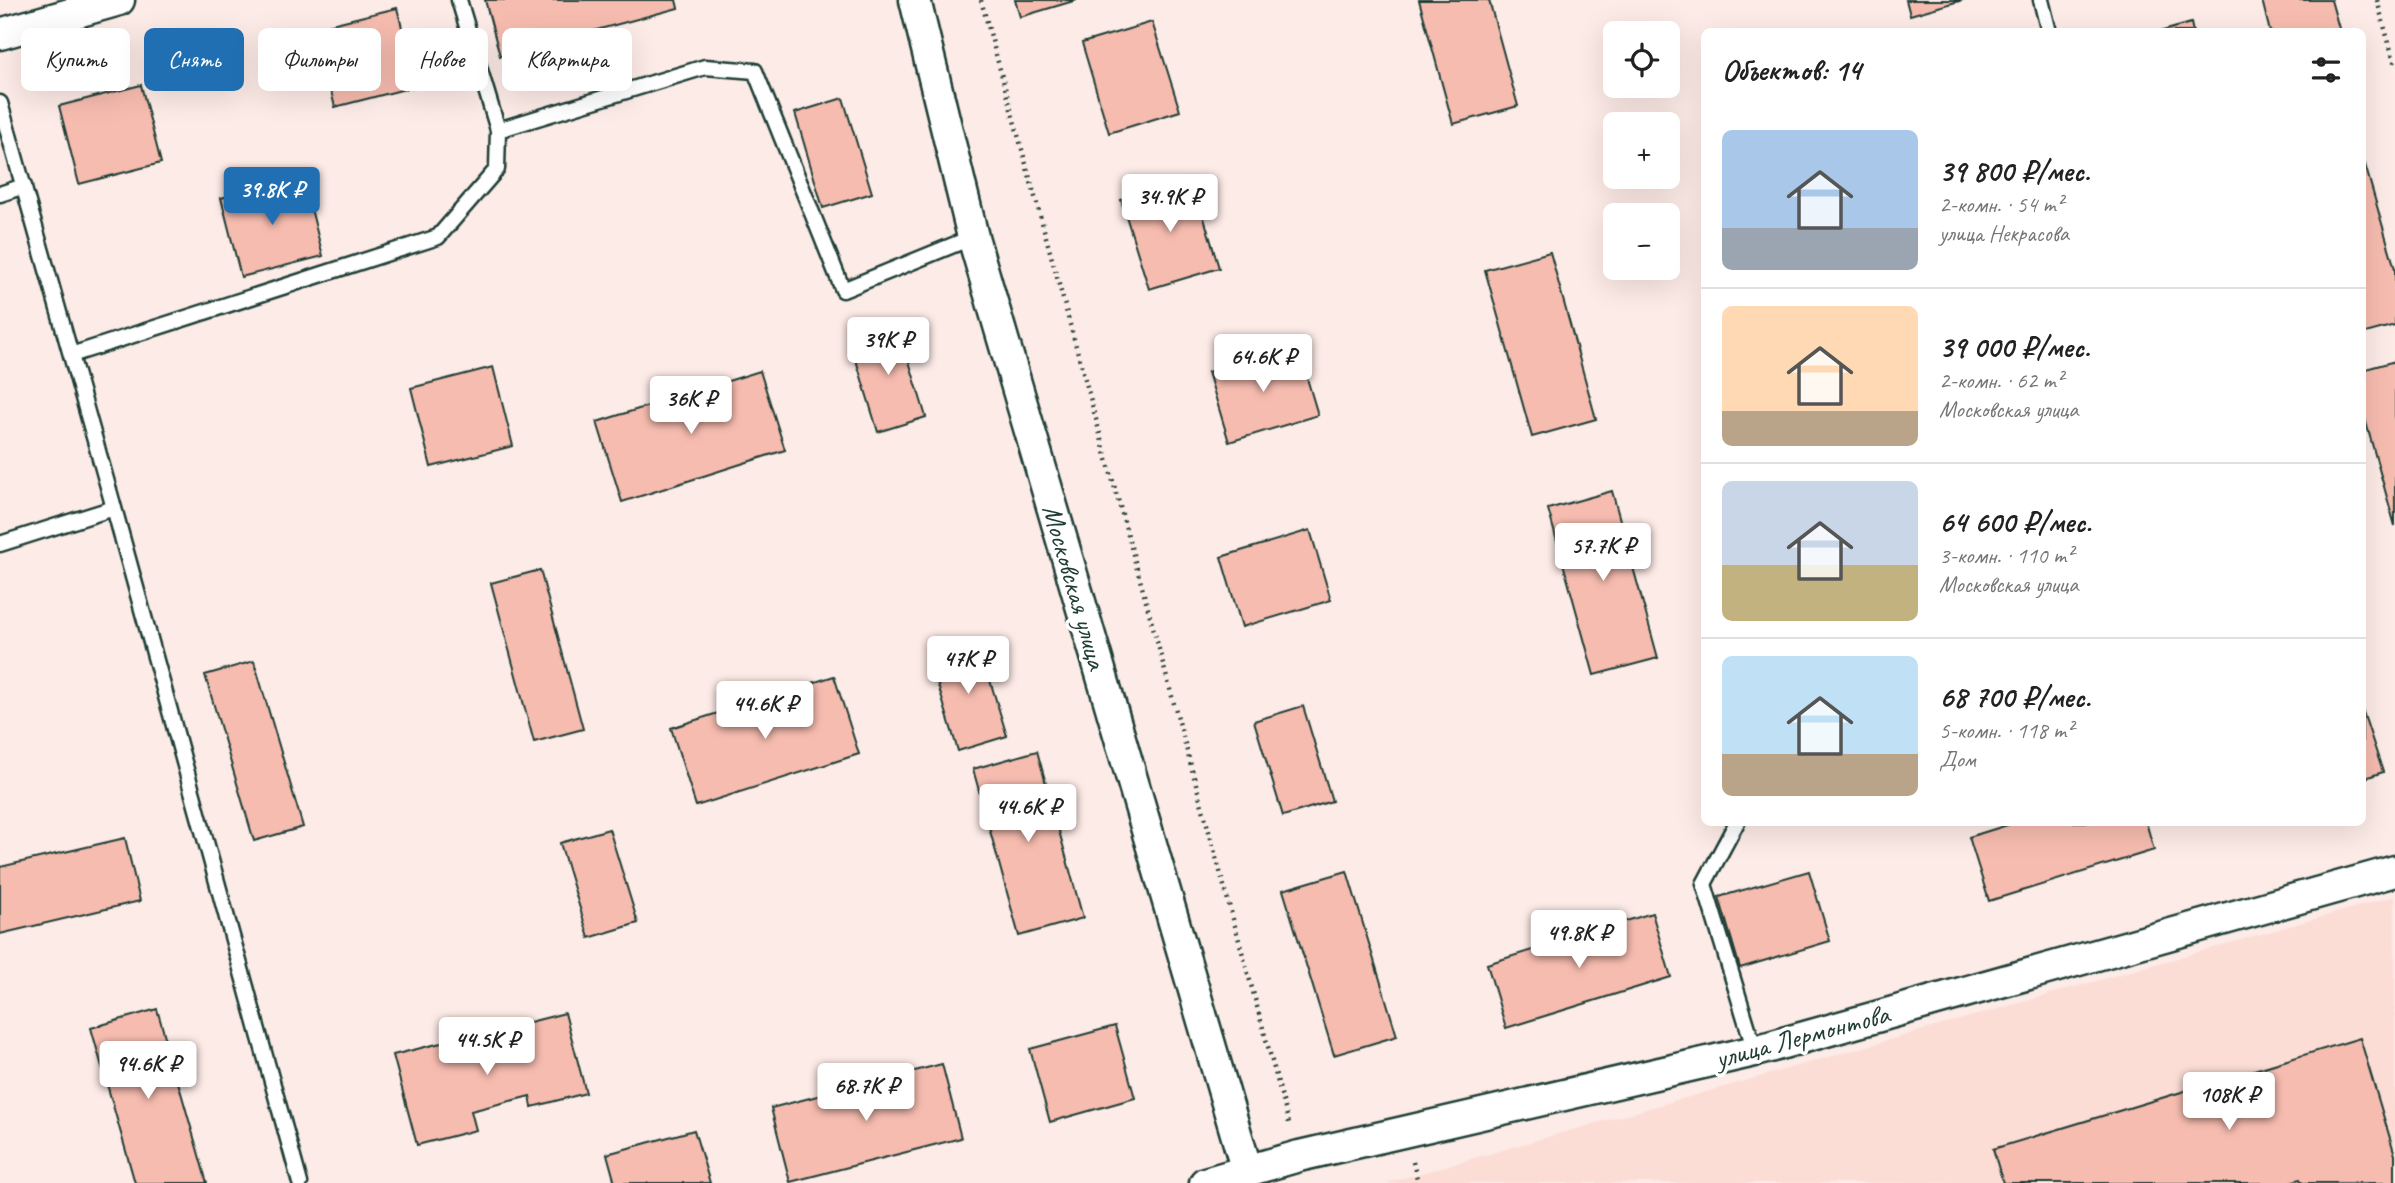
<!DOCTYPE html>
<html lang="ru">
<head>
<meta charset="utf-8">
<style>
  body { margin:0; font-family:Caveat,sans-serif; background:#f6f6f6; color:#222; height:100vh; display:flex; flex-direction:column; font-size:26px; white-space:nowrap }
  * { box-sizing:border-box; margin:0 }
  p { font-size:23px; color:#767676 }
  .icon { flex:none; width:38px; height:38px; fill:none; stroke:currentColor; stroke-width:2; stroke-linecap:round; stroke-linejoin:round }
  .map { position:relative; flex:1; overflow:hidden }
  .panel { position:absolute; left:1701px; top:28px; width:665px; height:798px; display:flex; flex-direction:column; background:#fff; border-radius:10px; box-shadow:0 7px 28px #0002 }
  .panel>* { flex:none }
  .top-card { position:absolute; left:21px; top:28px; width:665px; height:63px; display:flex; gap:14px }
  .fabs { position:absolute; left:1603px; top:21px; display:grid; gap:14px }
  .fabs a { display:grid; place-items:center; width:77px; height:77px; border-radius:10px; background:#fff; box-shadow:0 7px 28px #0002; font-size:35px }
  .price { position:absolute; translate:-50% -60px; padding:0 16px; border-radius:7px; background:#fff; color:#222; font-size:23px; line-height:46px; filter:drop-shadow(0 2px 4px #0008) }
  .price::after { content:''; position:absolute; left:50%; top:42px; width:21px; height:16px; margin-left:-10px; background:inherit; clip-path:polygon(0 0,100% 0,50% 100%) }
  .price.current { background:#1f6fb2; color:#fff }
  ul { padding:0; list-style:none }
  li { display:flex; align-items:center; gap:21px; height:175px; padding:0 21px }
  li+li { border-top:2px solid #e0e0e0 }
  li span { display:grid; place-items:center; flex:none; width:196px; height:140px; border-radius:10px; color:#555 }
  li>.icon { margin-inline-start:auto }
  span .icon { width:84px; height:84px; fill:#fffc; stroke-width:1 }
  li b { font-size:30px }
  h2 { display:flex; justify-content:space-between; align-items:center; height:84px; padding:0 21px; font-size:30px }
  .pill { padding:0 24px; border-radius:10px; background:#fff; box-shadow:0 7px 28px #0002; font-size:24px; line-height:63px }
  .pill.current { background:#1f6fb2; color:#fff }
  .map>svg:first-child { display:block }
  .built { fill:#fbddd6 }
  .building { fill:#f7bcb0; stroke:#1f3d34; stroke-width:2 }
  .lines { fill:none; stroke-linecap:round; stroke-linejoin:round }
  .service-casing { stroke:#1f3d34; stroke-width:19 }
  .minor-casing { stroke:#1f3d34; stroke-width:35 }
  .path { stroke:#1f3d34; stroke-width:4.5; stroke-dasharray:2 5; stroke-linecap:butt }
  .service { stroke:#fff; stroke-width:14 }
  .minor { stroke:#fff; stroke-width:30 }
  .labels { text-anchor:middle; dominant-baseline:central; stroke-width:7; stroke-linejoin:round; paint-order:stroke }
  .street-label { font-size:28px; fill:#1f3d34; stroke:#fff }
</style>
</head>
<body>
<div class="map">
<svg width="2395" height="1183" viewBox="0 0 2395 1183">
  <rect width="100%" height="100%" fill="#fdebe7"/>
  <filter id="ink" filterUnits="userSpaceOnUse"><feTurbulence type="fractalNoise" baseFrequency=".0143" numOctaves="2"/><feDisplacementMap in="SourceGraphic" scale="14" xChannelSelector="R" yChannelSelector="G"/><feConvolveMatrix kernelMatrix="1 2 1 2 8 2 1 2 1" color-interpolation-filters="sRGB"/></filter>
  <g filter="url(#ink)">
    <path class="built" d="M2395 896V1183H1386Z"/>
    <path class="building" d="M485 0H676L678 8 500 56Z
      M1015 0H1077L1020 17Z
      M1419 0H1489L1518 106 1453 124Z
      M1906 0H1963L1910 15Z
      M2262 0H2331L2340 32H2270Z
      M397 8 417 86 335 107 315 28Z
      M1152 22 1180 111 1109 133 1082 43Z
      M2191 23 2193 32H2159Z
      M141 85 161 163 79 184 59 106Z
      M843 98 872 193 823 208 795 113Z
      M2362 154 2395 269V325L2362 334Z
      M303 177 323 256 241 277 221 198Z
      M1192 178 1219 268 1149 289 1121 200Z
      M1550 252 1596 419 1532 437 1485 270Z
      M897 322 926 417 878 432 849 337Z
      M1297 345 1318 415 1229 442 1208 372Z
      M2395 361V526L2362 408V370Z
      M493 367 513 446 431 467 411 388Z
      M760 371 785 450 622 502 597 422Z
      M1612 491 1658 658 1594 675 1548 509Z
      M1310 530 1331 600 1242 627 1221 557Z
      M540 570 583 729 534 742 491 583Z
      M978 641 1007 736 958 751 929 656Z
      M254 661 303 827 254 841 205 675Z
      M834 676 859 754 696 806 671 728Z
      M1303 706 1332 801 1283 816 1254 721Z
      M2362 709 2383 772 2362 779Z
      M1037 751 1083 918 1019 936 973 769Z
      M2017 822H2146L2154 850 1989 901 1969 837Z
      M609 829 638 923 589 938 560 843Z
      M125 838 140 901 0 934V867Z
      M1347 871 1397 1036 1334 1055 1283 890Z
      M1809 871 1830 941 1740 968 1719 897Z
      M1652 913 1671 977 1506 1028 1487 964Z
      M157 1009 207 1183H135L91 1028Z
      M565 1013 586 1093 532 1107 530 1096 471 1111 476 1130 417 1145 393 1055 449 1041 452 1052 516 1035 514 1026Z
      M1115 1026 1135 1098 1050 1122 1030 1049Z
      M2360 1038 2395 1155V1183H2302L2300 1179 2287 1183H2003L1993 1149Z
      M942 1064 961 1138 790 1182 771 1108Z
      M694 1130 710 1183H615L607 1154Z"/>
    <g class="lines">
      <defs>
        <path id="service" d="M459 0 498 130 705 67 755 71 843 290 973 237
          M2041 0 2049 32
          M0 103 114 508 0 544
          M0 194 24 186
          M71 355 438 237 497 169 498 130
          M114 508 300 1183
          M1737 822 1704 884 1755 1051"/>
        <path id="minor" d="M915 0 973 237 1247 1171
          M0 34 119 0
          M1205 1183 1299 1156 1755 1051 2395 871"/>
      </defs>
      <use href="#service" class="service-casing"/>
      <use href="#minor" class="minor-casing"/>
      <path class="path" d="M981 0 1289 1123
        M2377 0 2395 65
        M1413 1162 1418 1183"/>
      <use href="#service" class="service"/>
      <use href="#minor" class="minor"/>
    </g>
  </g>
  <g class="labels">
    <g class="street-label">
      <text transform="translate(1075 587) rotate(74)">Московская улица</text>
      <text transform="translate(1802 1036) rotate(-15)">улица Лермонтова</text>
    </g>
  </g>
</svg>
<div class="fabs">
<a><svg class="icon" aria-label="locate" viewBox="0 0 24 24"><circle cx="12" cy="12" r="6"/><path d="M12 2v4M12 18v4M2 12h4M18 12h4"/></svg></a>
<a>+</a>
<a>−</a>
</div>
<b class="price current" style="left:272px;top:227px">39.8K ₽</b>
<b class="price" style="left:1170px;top:234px">34.9K ₽</b>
<b class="price" style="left:888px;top:377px">39K ₽</b>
<b class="price" style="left:1263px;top:394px">64.6K ₽</b>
<b class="price" style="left:691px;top:436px">36K ₽</b>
<b class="price" style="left:1603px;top:583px">57.7K ₽</b>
<b class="price" style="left:968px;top:696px">47K ₽</b>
<b class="price" style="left:765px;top:741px">44.6K ₽</b>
<b class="price" style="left:1028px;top:844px">44.6K ₽</b>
<b class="price" style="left:1579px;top:970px">49.8K ₽</b>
<b class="price" style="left:487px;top:1077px">44.5K ₽</b>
<b class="price" style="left:148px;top:1101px">94.6K ₽</b>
<b class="price" style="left:866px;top:1123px">68.7K ₽</b>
<b class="price" style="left:2229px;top:1132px">108K ₽</b>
<div class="top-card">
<a class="pill">Купить</a>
<a class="pill current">Снять</a>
<a class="pill">Фильтры</a>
<a class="pill">Новое</a>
<a class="pill">Квартира</a>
</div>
<section class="panel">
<h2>Объектов: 14<svg class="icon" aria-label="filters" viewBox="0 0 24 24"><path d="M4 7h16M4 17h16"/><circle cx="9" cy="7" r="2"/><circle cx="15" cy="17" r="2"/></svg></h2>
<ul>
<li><span style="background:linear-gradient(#a9c7e8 70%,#9aa5b1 0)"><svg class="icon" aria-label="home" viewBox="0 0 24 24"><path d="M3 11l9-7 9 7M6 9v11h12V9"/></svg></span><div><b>39 800 ₽/мес.</b><p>2-комн. · 54 m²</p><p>улица Некрасова</p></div></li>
<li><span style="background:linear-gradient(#ffd9b3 75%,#b9a48a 0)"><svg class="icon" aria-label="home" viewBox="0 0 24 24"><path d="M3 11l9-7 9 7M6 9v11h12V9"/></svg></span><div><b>39 000 ₽/мес.</b><p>2-комн. · 62 m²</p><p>Московская улица</p></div></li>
<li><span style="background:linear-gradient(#c9d6e8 60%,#c2b280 0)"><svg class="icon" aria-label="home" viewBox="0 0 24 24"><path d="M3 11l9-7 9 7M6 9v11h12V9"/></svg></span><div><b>64 600 ₽/мес.</b><p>3-комн. · 110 m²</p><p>Московская улица</p></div></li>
<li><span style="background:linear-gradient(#bfe0f5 70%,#b9a48a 0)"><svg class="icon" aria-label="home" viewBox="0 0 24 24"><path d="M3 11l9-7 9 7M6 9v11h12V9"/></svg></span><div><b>68 700 ₽/мес.</b><p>5-комн. · 118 m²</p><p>Дом</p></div></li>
</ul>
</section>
</div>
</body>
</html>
